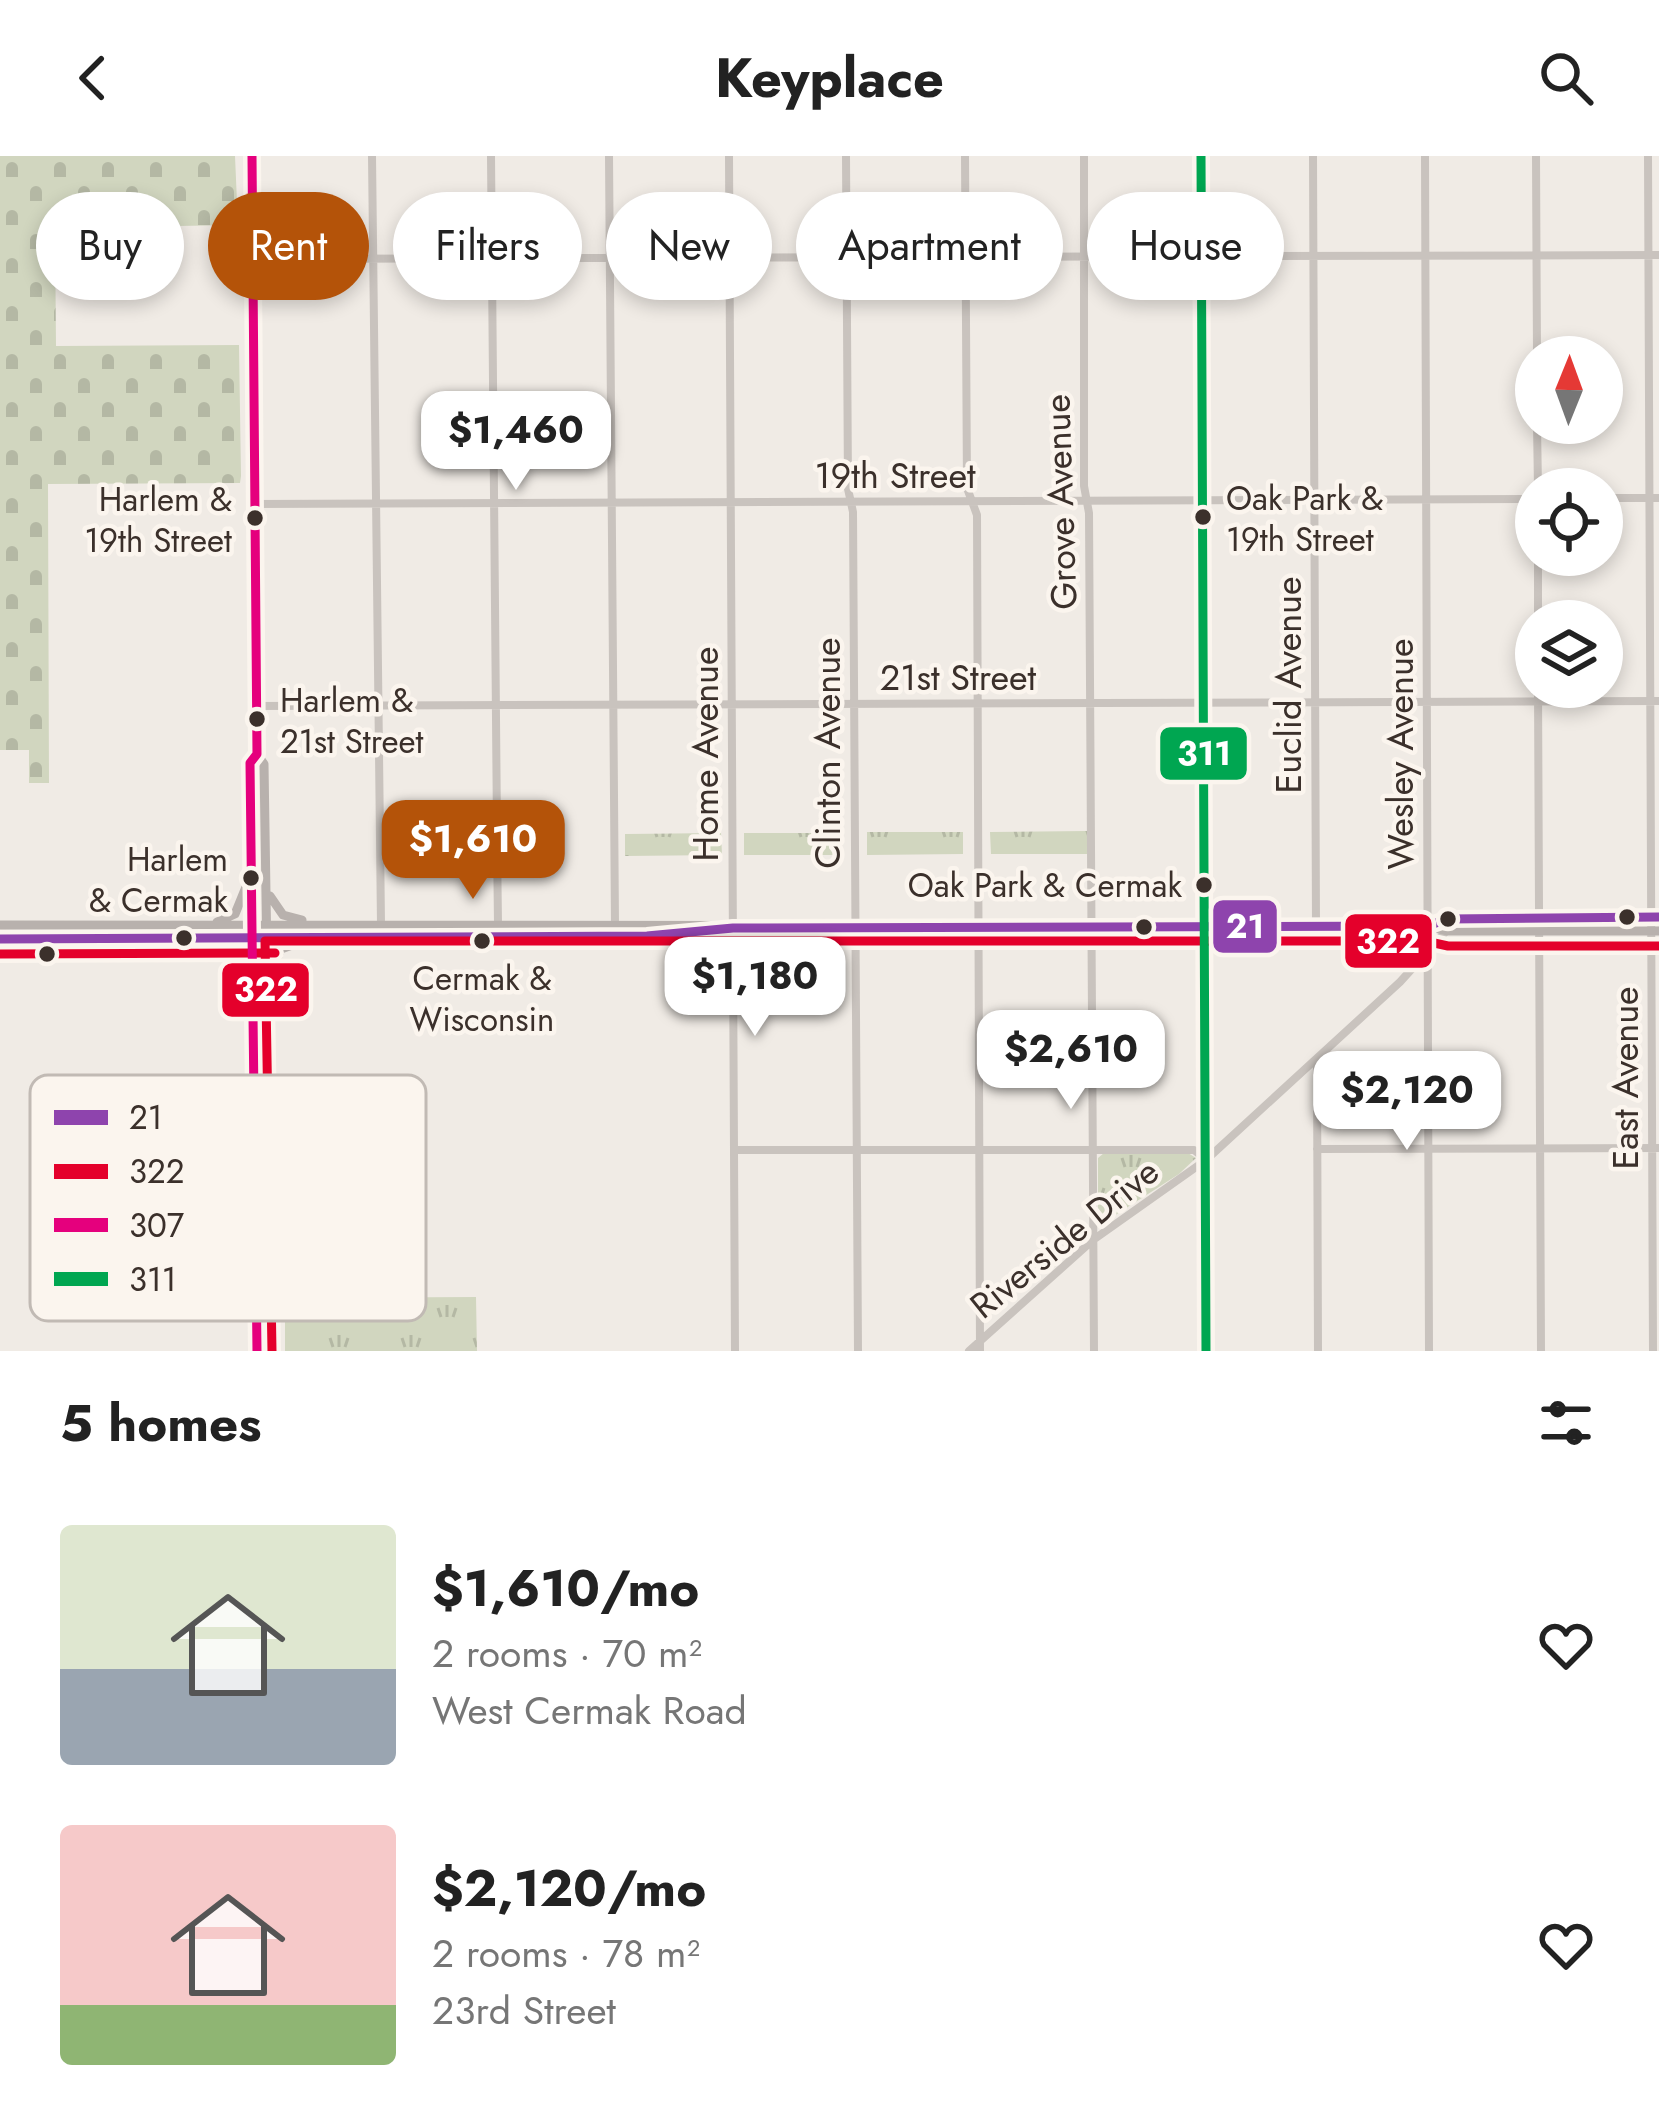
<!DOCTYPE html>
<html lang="en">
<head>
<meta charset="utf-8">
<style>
  body { margin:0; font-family:Jost,sans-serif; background:#f2f2f2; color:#222; height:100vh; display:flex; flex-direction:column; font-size:45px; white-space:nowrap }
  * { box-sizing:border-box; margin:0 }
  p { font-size:39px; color:#767676 }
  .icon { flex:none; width:66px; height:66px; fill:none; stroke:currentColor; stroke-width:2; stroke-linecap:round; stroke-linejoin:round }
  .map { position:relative; height:1195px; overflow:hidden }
  .panel { display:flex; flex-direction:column; background:#fff; flex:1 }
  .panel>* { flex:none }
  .hud { position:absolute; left:36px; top:36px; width:1587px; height:108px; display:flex; gap:24px }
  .needle { width:78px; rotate:1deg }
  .fabs { position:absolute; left:1515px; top:180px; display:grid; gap:24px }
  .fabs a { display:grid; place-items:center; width:108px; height:108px; border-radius:50%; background:#fff; box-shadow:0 6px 18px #0003; font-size:60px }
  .price { position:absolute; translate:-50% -102px; padding:0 27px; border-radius:24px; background:#fff; color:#222; font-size:39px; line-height:78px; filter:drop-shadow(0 3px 6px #0008) }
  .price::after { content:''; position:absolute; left:50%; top:72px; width:36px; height:27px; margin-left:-18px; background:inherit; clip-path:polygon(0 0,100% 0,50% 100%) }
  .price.current { background:#b45309; color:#fff }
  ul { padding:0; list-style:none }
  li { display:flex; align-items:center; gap:36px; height:300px; padding:0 60px }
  li span { display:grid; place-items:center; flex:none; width:336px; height:240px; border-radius:12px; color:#555 }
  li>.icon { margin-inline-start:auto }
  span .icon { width:144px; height:144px; fill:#fffc; stroke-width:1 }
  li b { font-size:51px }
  h2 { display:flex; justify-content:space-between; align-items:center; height:144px; padding:0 60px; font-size:51px }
  .tag { padding:0 42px; border-radius:54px; background:#fff; box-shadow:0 6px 18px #0003; font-size:42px; line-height:108px }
  .tag.current { background:#b45309; color:#fff }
  header { display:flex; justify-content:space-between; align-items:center; height:156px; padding:0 60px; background:#fff; font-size:54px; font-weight:700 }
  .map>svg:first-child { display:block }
  .cemetery { fill:url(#cemetery-stones) }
  .park { fill:url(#park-tufts) }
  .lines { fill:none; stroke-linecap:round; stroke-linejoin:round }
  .minor { stroke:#c9c3be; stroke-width:8 }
  .major { stroke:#b8b1ad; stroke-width:9 }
  .bus-1-casing { stroke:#fbf5ee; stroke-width:18 }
  .bus-2-casing { stroke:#fbf5ee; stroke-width:18 }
  .bus-3-casing { stroke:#fbf5ee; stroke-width:18 }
  .bus-4-casing { stroke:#fbf5ee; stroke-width:18 }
  .bus-1 { stroke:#8e44ad; stroke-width:9 }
  .bus-2 { stroke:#e4002b; stroke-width:9 }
  .bus-3 { stroke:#e5007d; stroke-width:9 }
  .bus-4 { stroke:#00a651; stroke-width:9 }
  .bus-dot { fill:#3b302b; stroke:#fbf5ee; stroke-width:4.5 }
  .labels { text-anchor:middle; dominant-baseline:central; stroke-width:9; stroke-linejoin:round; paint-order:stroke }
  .bus-label { font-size:33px; fill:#3b302b; stroke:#fbf5ee; text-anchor:end }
  .street-label { font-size:36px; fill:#3b302b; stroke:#fbf5ee }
  .key { fill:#fbf5ee; stroke:#c1bab4; stroke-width:3 }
  .key-label { font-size:33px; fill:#3b302b }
  .line-badge { stroke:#fbf5ee; stroke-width:4.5 }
  .badge-label { font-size:33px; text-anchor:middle; font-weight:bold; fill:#fff }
</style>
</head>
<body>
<header><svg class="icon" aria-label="back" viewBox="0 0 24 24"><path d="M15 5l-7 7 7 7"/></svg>Keyplace<svg class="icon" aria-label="search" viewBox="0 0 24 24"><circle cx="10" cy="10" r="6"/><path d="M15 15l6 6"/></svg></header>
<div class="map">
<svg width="1659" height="1195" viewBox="0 0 1659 1195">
  <defs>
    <pattern id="cemetery-stones" width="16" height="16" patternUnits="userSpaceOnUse" patternTransform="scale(3)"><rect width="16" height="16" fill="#d1d6bf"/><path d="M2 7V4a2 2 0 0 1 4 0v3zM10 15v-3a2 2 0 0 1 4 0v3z" fill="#b4b8a4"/></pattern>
    <pattern id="park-tufts" width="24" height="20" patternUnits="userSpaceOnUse" patternTransform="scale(3)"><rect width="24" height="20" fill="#d1d6bf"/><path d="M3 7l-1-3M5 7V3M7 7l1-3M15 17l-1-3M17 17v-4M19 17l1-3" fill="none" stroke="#b4b8a4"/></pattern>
  </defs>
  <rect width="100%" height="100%" fill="#f0ebe5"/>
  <path class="cemetery" d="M0 0H235L238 69 55 72 56 190 239 189 241 320 240 327 48 328 49 627H29V594H0Z"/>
  <path class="park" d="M1087 675V698H991L990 676Z
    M867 676H963V698L867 699Z
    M721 677 722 699 625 700V678Z
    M744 677H840V699H744Z
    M1104 997H1188L1196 1002 1179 1018 1103 1067 1098 1061V1002Z
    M476 1141 477 1195H285V1142Z"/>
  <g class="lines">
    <path class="minor" d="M372 0 381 768
      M491 0 497 674
      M609 0 615 768
      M729 0 735 1195
      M846 0 848 333 853 356 858 1195
      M965 0 967 332 977 359 980 1195
      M1084 0V330L1089 357 1094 1195
      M1201 0 1206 1195
      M1313 0 1316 769
      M1425 0 1429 1195
      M1536 0 1537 201
      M1648 0 1653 1195
      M253 103 1659 99
      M1537 267 1538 333
      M1602 342H1659
      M255 348 1536 343
      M1538 399V465
      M1538 531 1541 1195
      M257 550 1659 545
      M497 686 498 768
      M1317 904 1318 1195
      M1317 993 1659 992
      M734 994H1194L1205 1003
      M969 1195 1093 1084 1206 1004 1400 826 1448 773"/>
    <path class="major" d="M252 0 257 598 250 607 257 1195
      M257 598 264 608 273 1195
      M270 740 283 759 302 764
      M217 766 235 758 246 731
      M1431 768 1448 763 1659 761
      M0 769 1427 770 1448 775H1659
      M191 782 201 790 239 796 250 814
      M0 783 647 780 722 776 733 772
      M271 816 281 793 298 787"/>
    <defs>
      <path id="bus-1" d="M0 783 647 780 733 772 1427 770 1448 763 1659 761"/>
      <path id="bus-2" d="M0 798 275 797
        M272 1195 265 785H1425L1448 790H1659"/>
      <path id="bus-3" d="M252 0 257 598 250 607 257 1195"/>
      <path id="bus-4" d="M1201 0 1206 1195"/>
    </defs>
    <use href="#bus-1" class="bus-1-casing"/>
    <use href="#bus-2" class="bus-2-casing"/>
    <use href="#bus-3" class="bus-3-casing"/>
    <use href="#bus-4" class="bus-4-casing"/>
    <use href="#bus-1" class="bus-1"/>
    <use href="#bus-2" class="bus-2"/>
    <use href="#bus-3" class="bus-3"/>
    <use href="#bus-4" class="bus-4"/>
  </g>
  <g class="bus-dot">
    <circle cx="1203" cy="361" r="10"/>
    <circle cx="255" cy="362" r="10"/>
    <circle cx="257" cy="563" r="10"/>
    <circle cx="251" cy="722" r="10"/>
    <circle cx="1204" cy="729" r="10"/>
    <circle cx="1627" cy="761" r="10"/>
    <circle cx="1448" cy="763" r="10"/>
    <circle cx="1144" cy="771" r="10"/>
    <circle cx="184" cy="782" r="10"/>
    <circle cx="482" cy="785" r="10"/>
    <circle cx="47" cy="798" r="10"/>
  </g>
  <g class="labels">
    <g class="bus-label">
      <text x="1226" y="342" text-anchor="start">Oak Park &amp;<tspan x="1226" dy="41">19th Street</tspan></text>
      <text x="232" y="343">Harlem &amp;<tspan x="232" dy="41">19th Street</tspan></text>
      <text x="280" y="544" text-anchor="start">Harlem &amp;<tspan x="280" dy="41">21st Street</tspan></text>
      <text x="228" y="703">Harlem<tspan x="228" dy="41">&amp; Cermak</tspan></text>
      <text x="1182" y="729">Oak Park &amp; Cermak</text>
      <text x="482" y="822" text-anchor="middle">Cermak &amp;<tspan x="482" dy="41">Wisconsin</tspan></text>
    </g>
    <g class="street-label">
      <text x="895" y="319">19th Street</text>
      <text transform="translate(1060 346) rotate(-92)">Grove Avenue</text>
      <text x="958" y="521">21st Street</text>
      <text transform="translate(1288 529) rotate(-90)">Euclid Avenue</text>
      <text transform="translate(827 597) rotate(-90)">Clinton Avenue</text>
      <text transform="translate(705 598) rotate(-90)">Home Avenue</text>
      <text transform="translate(1400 598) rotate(-90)">Wesley Avenue</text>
      <text transform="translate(1625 922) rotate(-90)">East Avenue</text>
      <text transform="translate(1064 1082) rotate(-39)">Riverside Drive</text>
    </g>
  </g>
  <rect x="30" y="919" width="396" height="246" rx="18" class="key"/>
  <rect x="54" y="954" width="54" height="15" fill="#8e44ad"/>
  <rect x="54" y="1008" width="54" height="15" fill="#e4002b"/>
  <rect x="54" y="1062" width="54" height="14" fill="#e5007d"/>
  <rect x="54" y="1116" width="54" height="14" fill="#00a651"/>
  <g class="key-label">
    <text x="129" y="973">21</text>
    <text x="129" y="1027">322</text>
    <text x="129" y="1081">307</text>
    <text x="129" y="1135">311</text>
  </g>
  <g class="line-badge">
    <rect x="1158" y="569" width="91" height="57" rx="12" fill="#00a651"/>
    <rect x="1211" y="742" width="68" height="57" rx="12" fill="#8e44ad"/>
    <rect x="1343" y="756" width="91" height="58" rx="12" fill="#e4002b"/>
    <rect x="220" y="805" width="91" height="58" rx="12" fill="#e4002b"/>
  </g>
  <g class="badge-label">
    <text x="1204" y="609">311</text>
    <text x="1245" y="782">21</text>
    <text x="1388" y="797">322</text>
    <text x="266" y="845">322</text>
  </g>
</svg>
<div class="fabs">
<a><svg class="needle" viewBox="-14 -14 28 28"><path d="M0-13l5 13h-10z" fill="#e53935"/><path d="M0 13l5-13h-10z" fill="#767676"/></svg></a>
<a><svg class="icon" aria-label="locate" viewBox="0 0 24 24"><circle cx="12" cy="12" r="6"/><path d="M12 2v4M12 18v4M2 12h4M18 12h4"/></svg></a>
<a><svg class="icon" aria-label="layers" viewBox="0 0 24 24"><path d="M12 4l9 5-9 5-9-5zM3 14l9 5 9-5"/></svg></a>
</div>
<b class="price" style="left:516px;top:337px">$1,460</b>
<b class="price current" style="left:473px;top:746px">$1,610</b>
<b class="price" style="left:755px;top:883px">$1,180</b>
<b class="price" style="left:1071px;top:956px">$2,610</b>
<b class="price" style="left:1407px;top:997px">$2,120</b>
<div class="hud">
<a class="tag">Buy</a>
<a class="tag current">Rent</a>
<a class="tag">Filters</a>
<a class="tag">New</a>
<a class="tag">Apartment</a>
<a class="tag">House</a>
</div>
</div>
<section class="panel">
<h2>5 homes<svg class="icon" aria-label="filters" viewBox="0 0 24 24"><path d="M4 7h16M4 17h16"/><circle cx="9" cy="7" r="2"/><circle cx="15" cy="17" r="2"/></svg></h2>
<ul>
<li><span style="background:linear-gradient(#dfe7d0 60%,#9aa5b1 0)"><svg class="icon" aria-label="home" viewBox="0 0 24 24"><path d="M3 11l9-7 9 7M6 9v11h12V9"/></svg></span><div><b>$1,610/mo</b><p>2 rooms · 70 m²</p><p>West Cermak Road</p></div><svg class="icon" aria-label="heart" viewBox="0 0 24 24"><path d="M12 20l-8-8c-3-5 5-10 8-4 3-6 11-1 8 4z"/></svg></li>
<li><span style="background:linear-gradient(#f6c9c9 75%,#8fb573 0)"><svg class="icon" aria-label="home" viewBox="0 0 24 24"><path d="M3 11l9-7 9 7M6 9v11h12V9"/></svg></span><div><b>$2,120/mo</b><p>2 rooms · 78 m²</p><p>23rd Street</p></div><svg class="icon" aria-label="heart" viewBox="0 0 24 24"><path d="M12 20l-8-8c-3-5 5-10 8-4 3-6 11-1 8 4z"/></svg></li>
</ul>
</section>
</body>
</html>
